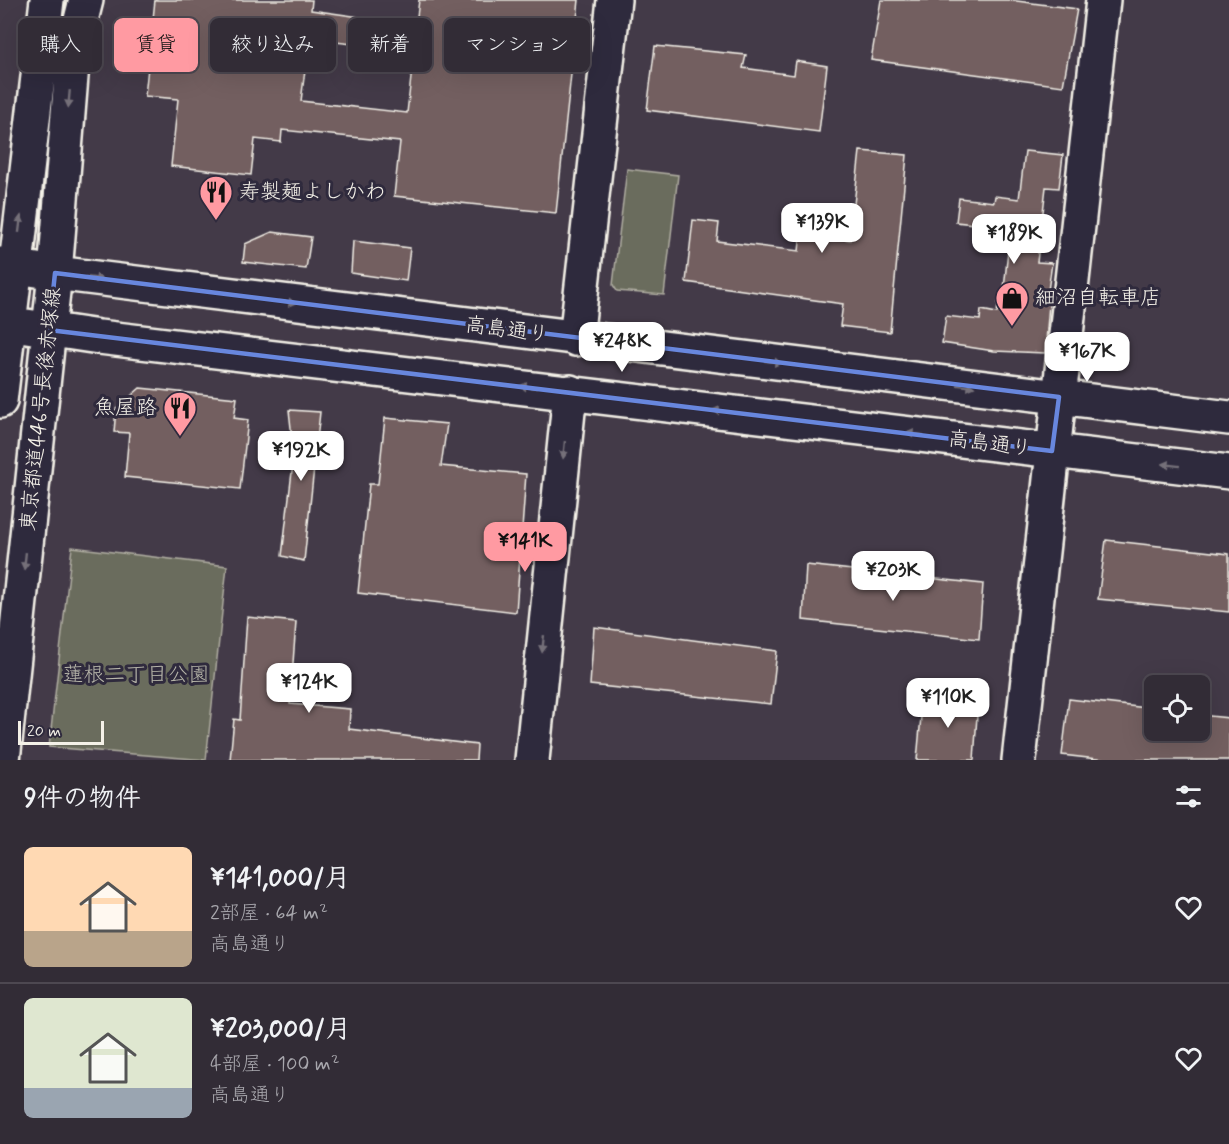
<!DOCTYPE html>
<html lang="ja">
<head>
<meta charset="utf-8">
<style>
  body { margin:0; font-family:Mynerve,"Klee One",sans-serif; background:#3a343e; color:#f1f3f6; height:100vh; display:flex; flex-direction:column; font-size:22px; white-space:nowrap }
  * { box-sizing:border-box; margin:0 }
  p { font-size:20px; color:#a8a7ad }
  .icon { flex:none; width:33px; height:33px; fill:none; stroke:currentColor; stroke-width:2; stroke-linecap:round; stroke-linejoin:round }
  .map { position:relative; height:760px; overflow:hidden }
  .details { display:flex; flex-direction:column; background:#322c36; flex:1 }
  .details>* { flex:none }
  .guide { position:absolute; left:18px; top:18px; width:600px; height:54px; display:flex; gap:12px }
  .controls { position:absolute; left:1144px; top:675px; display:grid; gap:12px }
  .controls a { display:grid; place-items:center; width:66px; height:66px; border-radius:9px; background:#322c36; box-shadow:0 6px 24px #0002,0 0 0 2px #4d4851; font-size:30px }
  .scale { position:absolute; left:18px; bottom:15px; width:86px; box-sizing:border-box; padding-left:6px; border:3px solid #f4f1e8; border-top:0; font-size:16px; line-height:21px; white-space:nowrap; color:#f4f1e8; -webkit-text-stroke:4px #2f2a3d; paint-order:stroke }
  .price { position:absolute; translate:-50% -51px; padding:0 14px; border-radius:12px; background:#fff; color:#222; font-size:20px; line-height:39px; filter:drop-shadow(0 2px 3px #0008) }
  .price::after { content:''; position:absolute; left:50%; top:36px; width:18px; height:14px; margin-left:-9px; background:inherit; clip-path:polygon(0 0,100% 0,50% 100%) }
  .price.selected { background:#ff9aa2; color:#111 }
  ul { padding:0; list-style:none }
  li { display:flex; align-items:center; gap:18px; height:150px; padding:0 24px }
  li+li { border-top:2px solid #4d4851 }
  li span { display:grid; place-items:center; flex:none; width:168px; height:120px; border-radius:9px; color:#555 }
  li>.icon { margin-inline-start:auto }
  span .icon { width:72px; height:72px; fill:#fffc; stroke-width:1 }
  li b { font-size:26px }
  h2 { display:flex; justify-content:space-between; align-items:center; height:72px; padding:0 24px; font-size:26px }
  .pill { padding:0 21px; border-radius:9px; background:#322c36; box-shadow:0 6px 24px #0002,0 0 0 2px #4d4851; font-size:21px; line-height:54px }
  .pill.selected { background:#ff9aa2; color:#111 }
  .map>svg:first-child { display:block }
  .green { fill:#6b6c5d; stroke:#b0aea2; stroke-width:1.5 }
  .building { fill:#735e61; stroke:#f4f1e8; stroke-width:1.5; fill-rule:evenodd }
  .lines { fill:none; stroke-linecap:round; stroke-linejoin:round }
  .minor-casing { stroke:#f4f1e8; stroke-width:38 }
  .major-casing { stroke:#f4f1e8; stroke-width:38 }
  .minor { stroke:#2f2a3d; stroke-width:33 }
  .major { stroke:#2f2a3d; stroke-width:33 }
  .oneway { fill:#747079 }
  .marked { fill:none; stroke:#6887de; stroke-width:4.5; stroke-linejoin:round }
  .labels { text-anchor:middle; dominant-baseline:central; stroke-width:6; stroke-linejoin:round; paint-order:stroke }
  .poi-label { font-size:21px; fill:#f4f1e8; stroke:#2f2a3d; text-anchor:start }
  .street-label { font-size:21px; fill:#f4f1e8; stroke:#2f2a3d }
  .park-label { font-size:21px; fill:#b6b5a9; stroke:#2f2a3d }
</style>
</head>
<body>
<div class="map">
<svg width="1229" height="760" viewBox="0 0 1229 760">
  <rect width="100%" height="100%" fill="#433a48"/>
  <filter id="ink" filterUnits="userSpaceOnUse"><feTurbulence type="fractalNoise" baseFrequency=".0167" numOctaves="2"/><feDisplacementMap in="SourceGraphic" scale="12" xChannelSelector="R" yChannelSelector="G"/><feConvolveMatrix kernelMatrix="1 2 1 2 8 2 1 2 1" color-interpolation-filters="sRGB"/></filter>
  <g filter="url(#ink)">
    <path class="green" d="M627 169 678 175 664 295 617 291 613 285Z
      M72 547 227 566 206 760 49 747Z"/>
    <path class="building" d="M155 0H312L311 10 416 25 419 0H579L556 213 394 196 400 142 282 130 281 142 255 139 251 175 171 166 178 99 145 96ZM309 39 414 51 407 113 301 101Z
      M881 0H1009L1077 9 1063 86 871 60Z
      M655 46 746 55 743 68 794 75 796 61 827 66 819 132 647 110Z
      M860 151 907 155 890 332 840 326 843 304 686 282 693 220 719 223 717 241 799 251 801 233 850 240Z
      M1025 151 1063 155 1059 188 1046 187 1037 262 1052 263 1046 304H1049L1045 353 994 351 942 343 946 316 980 320 981 310 997 313 999 298 1003 299 1009 240 990 238 992 226 956 222 959 198 994 202 995 196 1019 199Z
      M272 232 311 237 306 269 243 262 245 244Z
      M353 241 410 248 406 281 351 273Z
      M140 388 237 398 234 418 248 420 240 489 125 477 129 433 114 432 116 409Z
      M289 410 320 412 304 561 282 556 294 455Z
      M385 418 447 424 441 466 526 474 516 612 358 593 369 484H378Z
      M1106 540 1229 554V612L1098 599Z
      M806 565 983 584 979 639 803 620Z
      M247 617 296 622 290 704 350 709 349 729 477 745 476 760H230L234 719 240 720Z
      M594 627 777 651 771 704 590 685Z
      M923 695 978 701 974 760H917Z
      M1069 699 1155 709V730H1200V715L1229 718V760H1106L1062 755Z"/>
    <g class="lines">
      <defs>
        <path id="minor" d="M576 339 614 0
          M532 760 570 392
          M1019 760 1103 0"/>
        <path id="major" d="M0 264 55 273 1229 418
          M0 322 99 337 1229 472
          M0 401 47 0
          M3 760 55 273 73 52 86 0"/>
      </defs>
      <use href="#minor" class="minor-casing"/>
      <use href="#major" class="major-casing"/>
      <use href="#minor" class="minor"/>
      <use href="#major" class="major"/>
    </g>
    <defs><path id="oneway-solid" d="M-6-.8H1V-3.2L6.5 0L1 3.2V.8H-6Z" transform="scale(1.5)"/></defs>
    <g class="oneway">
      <use href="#oneway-solid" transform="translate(69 99) rotate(95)"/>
      <use href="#oneway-solid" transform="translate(20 224) rotate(-83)"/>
      <use href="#oneway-solid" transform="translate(94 278) rotate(7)"/>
      <use href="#oneway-solid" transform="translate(287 302) rotate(7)"/>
      <use href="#oneway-solid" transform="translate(773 362) rotate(7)"/>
      <use href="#oneway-solid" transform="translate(966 386) rotate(7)"/>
      <use href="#oneway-solid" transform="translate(528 387) rotate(-173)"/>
      <use href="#oneway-solid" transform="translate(721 411) rotate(-173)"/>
      <use href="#oneway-solid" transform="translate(915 434) rotate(-173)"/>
      <use href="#oneway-solid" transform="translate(564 450) rotate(96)"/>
      <use href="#oneway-solid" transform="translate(1171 465) rotate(-173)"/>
      <use href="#oneway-solid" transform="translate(25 561) rotate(96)"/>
      <use href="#oneway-solid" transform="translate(543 644) rotate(96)"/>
    </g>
  </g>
  <path class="marked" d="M55 273 1059 397 1052 451 49 330Z"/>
  <defs>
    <symbol id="restaurant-pin" viewBox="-11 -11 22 30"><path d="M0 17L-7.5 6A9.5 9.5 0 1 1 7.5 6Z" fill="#ff9aa2" stroke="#2f2a3d"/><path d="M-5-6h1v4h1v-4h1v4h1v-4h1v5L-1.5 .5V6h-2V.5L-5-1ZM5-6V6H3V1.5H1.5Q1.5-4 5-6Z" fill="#111"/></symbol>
    <symbol id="shop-pin" viewBox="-11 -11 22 30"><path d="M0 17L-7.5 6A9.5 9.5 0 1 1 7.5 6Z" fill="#ff9aa2" stroke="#2f2a3d"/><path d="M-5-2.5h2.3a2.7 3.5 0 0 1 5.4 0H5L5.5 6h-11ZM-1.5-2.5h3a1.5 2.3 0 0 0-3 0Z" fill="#111"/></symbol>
  </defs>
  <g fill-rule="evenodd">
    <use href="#restaurant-pin" x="197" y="173" width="38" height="52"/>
    <use href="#shop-pin" x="993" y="279" width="38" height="52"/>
    <use href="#restaurant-pin" x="161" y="389" width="38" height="52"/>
  </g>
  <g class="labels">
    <g class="poi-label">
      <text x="239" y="192">寿製麺よしかわ</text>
      <text x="1035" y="298">細沼自転車店</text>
      <text x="157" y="408" text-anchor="end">魚屋路</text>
    </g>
    <g class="street-label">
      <text transform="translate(507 330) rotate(7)">高島通り</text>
      <text transform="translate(41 409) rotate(-84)">東京都道446号長後赤塚線</text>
      <text transform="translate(990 444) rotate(7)">高島通り</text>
    </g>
    <g class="park-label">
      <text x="136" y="675">蓮根二丁目公園</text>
    </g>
  </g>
</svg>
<div class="controls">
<a><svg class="icon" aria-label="locate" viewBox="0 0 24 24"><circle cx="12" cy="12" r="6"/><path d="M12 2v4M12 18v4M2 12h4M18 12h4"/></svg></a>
</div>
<div class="scale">20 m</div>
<b class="price" style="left:822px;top:254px">¥139K</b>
<b class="price" style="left:1014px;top:265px">¥189K</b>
<b class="price" style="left:622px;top:373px">¥248K</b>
<b class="price" style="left:1087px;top:383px">¥167K</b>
<b class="price" style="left:301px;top:482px">¥192K</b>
<b class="price selected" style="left:525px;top:573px">¥141K</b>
<b class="price" style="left:893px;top:602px">¥203K</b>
<b class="price" style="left:309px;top:714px">¥124K</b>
<b class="price" style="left:948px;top:729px">¥110K</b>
<div class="guide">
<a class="pill">購入</a>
<a class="pill selected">賃貸</a>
<a class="pill">絞り込み</a>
<a class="pill">新着</a>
<a class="pill">マンション</a>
</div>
</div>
<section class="details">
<h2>9件の物件<svg class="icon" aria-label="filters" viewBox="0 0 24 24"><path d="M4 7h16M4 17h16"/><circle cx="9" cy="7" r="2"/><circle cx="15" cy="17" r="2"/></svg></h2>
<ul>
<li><span style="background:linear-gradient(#ffd9b3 70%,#b9a48a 0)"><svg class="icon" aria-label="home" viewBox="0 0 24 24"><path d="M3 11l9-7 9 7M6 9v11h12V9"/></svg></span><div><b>¥141,000/月</b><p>2部屋 · 64 m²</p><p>高島通り</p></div><svg class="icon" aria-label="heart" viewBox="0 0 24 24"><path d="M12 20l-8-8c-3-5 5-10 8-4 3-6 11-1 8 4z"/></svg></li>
<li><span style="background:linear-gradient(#dfe7d0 75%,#9aa5b1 0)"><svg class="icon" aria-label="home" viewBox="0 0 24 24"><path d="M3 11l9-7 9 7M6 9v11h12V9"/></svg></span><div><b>¥203,000/月</b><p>4部屋 · 100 m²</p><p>高島通り</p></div><svg class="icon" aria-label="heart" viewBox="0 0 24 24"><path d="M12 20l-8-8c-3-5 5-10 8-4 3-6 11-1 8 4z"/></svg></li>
</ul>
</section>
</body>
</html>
